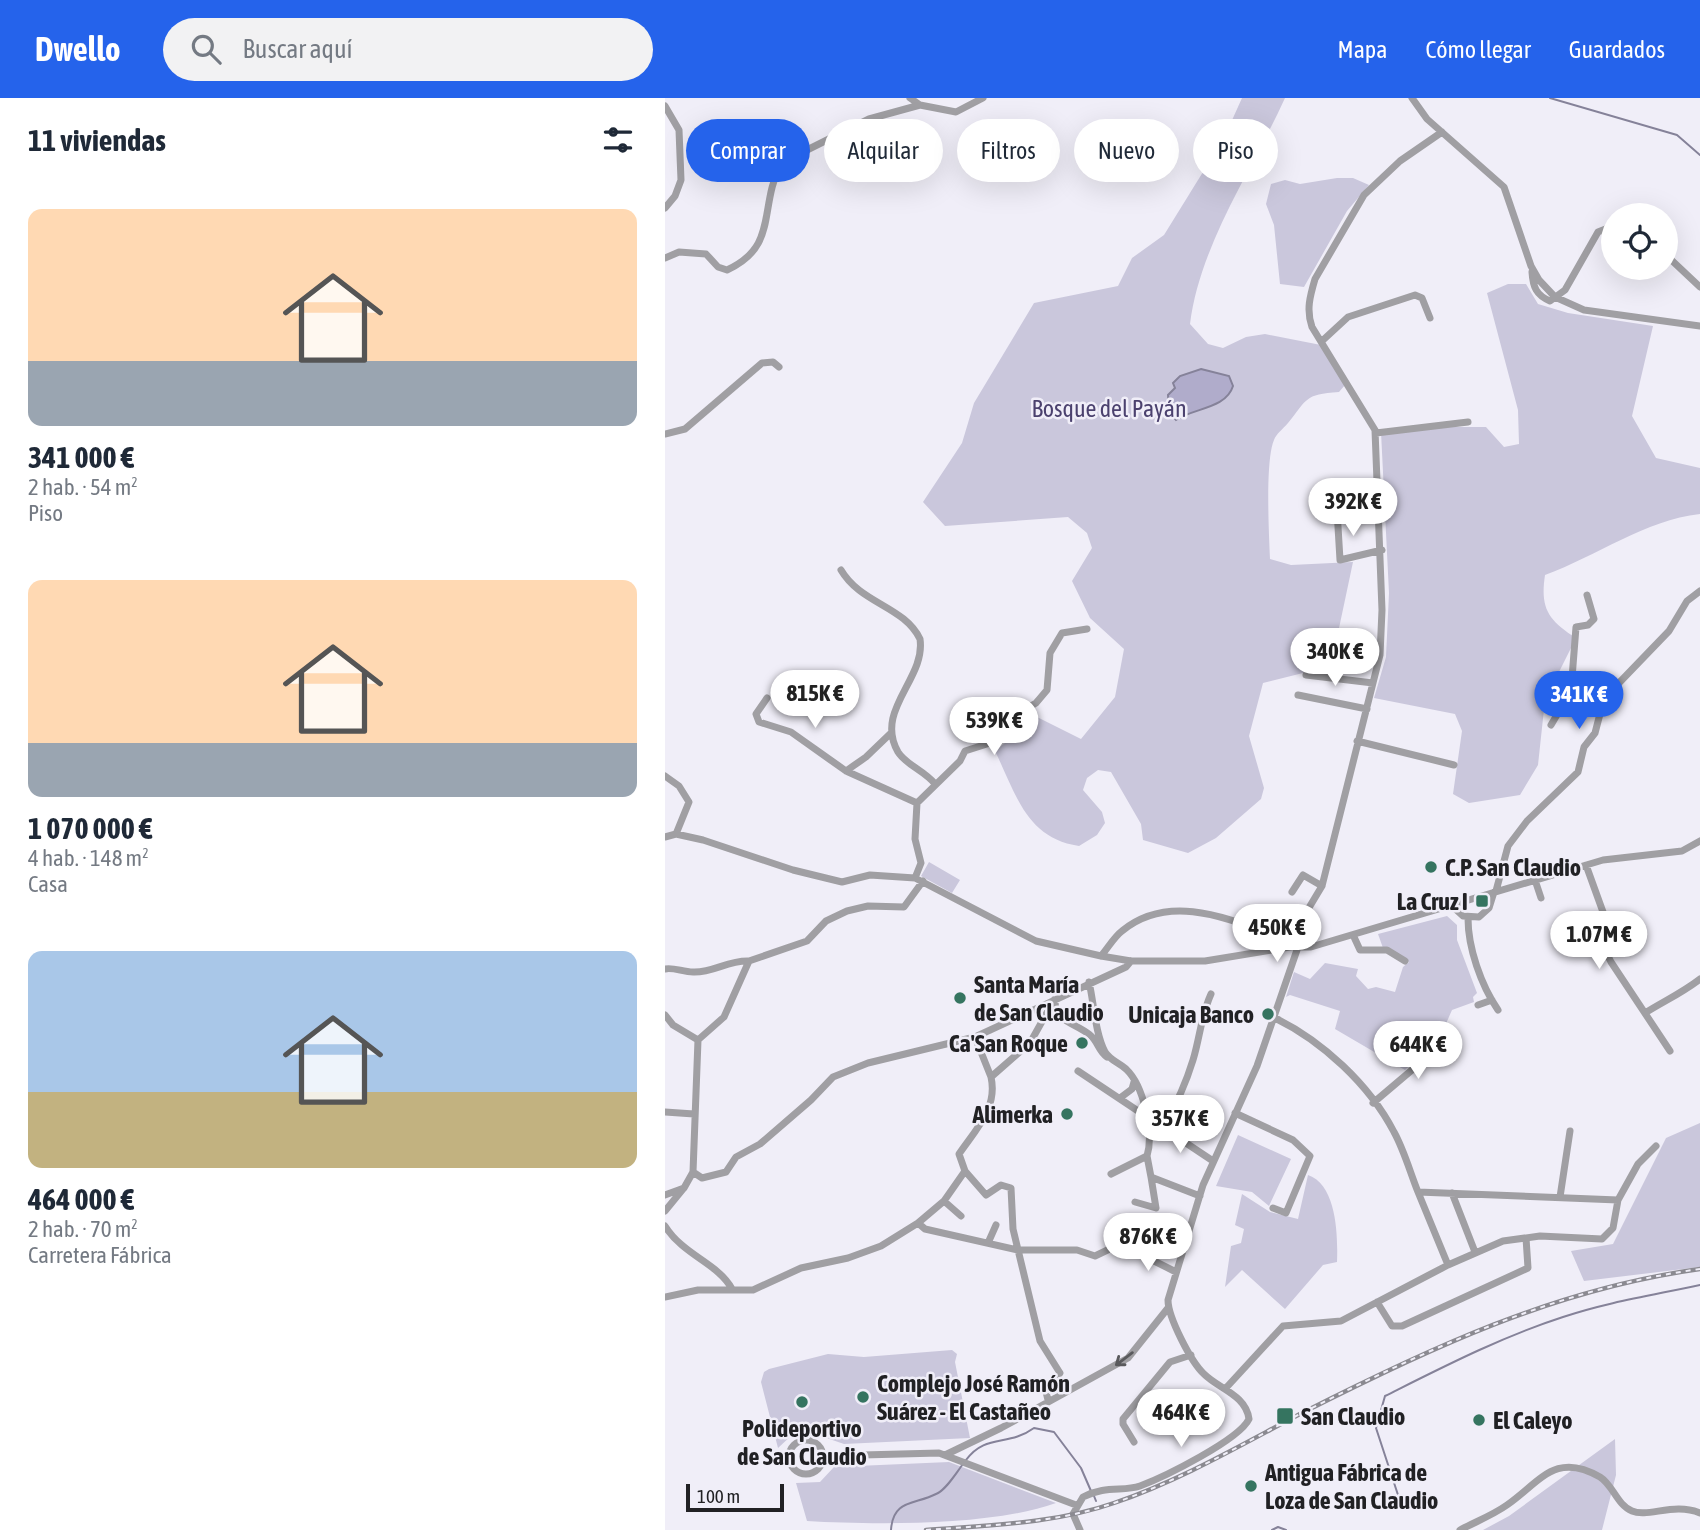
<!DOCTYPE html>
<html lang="es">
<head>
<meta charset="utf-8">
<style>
  body { margin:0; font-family:"Asap Condensed",sans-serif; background:#f2f2f3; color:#1f2937; height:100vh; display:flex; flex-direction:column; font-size:26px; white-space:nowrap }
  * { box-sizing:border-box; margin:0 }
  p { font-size:23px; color:#747a83 }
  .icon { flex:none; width:38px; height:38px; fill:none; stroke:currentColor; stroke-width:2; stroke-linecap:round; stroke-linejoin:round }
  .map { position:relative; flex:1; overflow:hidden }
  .drawer { display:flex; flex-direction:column; background:#fff; width:665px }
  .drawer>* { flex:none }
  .top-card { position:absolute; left:21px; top:21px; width:665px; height:63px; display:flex; gap:14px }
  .tools { position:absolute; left:936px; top:105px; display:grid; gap:14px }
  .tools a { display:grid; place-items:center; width:77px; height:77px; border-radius:50%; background:#fff; box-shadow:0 7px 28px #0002; font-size:35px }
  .scale { position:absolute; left:21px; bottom:18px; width:98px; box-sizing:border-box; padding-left:7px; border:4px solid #212124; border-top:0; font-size:19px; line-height:24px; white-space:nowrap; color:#212124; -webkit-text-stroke:5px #f0eef8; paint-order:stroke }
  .price { position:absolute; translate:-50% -60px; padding:0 16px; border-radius:24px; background:#fff; color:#222; font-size:23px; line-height:46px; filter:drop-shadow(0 2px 4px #0008) }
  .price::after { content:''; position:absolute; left:50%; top:42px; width:21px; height:16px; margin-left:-10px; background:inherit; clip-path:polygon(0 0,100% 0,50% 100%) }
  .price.active { background:#2563eb; color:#fff }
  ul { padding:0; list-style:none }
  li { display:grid; align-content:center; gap:14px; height:371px; padding:0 28px }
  li span { display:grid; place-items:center; height:217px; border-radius:14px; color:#555 }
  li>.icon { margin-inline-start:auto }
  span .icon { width:126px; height:126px; fill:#fffc; stroke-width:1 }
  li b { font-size:30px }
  h2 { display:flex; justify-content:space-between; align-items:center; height:84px; padding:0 28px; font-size:30px }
  .chip { padding:0 24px; border-radius:32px; background:#fff; box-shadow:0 7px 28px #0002; font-size:24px; line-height:63px }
  .chip.active { background:#2563eb; color:#fff }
  header { display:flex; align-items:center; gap:42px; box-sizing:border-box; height:98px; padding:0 35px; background:#2563eb; color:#fff }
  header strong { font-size:33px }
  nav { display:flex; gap:38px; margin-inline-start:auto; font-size:24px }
  .search { width:490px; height:63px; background:#f2f2f3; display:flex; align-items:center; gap:18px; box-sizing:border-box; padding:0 24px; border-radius:38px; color:#747a83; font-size:26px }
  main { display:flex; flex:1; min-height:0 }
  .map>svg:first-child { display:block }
  .green { fill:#cac7dc }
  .water { fill:#b0accb; stroke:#858299; stroke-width:2 }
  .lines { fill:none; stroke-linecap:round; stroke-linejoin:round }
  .stream { stroke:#858299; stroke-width:2 }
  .minor { stroke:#a09fa3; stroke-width:7 }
  .rail-casing { stroke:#8b8a91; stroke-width:4.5 }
  .rail { stroke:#f0eef8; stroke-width:2; stroke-dasharray:5; stroke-linecap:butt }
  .oneway { stroke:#5a5a5d }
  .poi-dot { fill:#357460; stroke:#f0eef8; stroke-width:2.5 }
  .labels { text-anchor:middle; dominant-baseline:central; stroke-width:5; stroke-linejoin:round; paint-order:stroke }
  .park-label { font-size:24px; fill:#4b416e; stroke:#f0eef8 }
  .poi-label { font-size:24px; font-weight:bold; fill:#212124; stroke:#f0eef8; text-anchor:start }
</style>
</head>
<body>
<header>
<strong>Dwello</strong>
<div class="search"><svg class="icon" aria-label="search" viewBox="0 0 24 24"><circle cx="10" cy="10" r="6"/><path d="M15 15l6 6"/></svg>Buscar aquí</div>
<nav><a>Mapa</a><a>Cómo llegar</a><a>Guardados</a></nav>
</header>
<main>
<section class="drawer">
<h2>11 viviendas<svg class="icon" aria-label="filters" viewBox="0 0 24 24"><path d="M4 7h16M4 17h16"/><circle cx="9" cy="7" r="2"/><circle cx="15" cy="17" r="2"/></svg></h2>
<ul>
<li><span style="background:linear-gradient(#ffd9b3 70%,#9aa5b1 0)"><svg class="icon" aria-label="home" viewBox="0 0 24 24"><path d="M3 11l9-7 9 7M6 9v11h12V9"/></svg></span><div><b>341 000 €</b><p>2 hab. · 54 m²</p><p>Piso</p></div></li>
<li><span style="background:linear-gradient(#ffd9b3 75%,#9aa5b1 0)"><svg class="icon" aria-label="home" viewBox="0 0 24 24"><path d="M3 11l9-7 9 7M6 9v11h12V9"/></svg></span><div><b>1 070 000 €</b><p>4 hab. · 148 m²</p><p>Casa</p></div></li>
<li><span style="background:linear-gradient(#a9c7e8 65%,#c2b280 0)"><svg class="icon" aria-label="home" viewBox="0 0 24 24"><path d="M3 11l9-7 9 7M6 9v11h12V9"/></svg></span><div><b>464 000 €</b><p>2 hab. · 70 m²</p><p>Carretera Fábrica</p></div></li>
</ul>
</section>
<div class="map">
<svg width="1035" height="1432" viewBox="0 0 1035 1432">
  <rect width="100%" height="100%" fill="#f0eef8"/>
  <path class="green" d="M577 0H620C587 73 535 146 525 226L543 246 558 250 581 239 600 236 656 247 680 287 674 294C639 296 642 302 623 325 618 331 611 336 609 342 600 363 604 436 605 461L626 467 688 464 666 568 598 585 584 638 599 690 596 701 551 740 523 755 478 742 476 726 446 674 433 672 422 680 418 692 437 714 440 725 432 737 414 748C361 740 351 696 330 653L372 619 416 641 450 599 459 551 425 520 407 483 427 450 422 435 403 419 280 428 258 404 297 345 309 305 369 205 453 188 467 160 499 137 559 40Z
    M672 80H688L704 87 682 113 639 189 615 186 609 127 601 106 606 86 620 82 635 86Z
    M843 186H861L873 206 903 215 988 228 967 318 991 360 1035 370V416C980 422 932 458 880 477 875 510 883 522 911 540L880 602 873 667 855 697 804 705 788 696 797 633 790 616 709 600 721 559 724 495 716 334 755 329H821L839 349 854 346 853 312 822 195Z
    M264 764 295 782 287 795 256 778Z
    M782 818 792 827V842L812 895 808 899 809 904 787 912 776 937 740 972 670 931 675 913 625 897 621 899 629 874 645 881 660 865 693 871 691 878 703 891 711 889 730 894 738 869 744 864 718 850 713 836Z
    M1035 1025V1169L919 1183 906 1153 948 1146 1001 1040Z
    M573 1037 626 1061 604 1108 587 1094 551 1088Z
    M643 1077C672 1087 673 1138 672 1164L658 1167 620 1211 577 1172 560 1189 566 1148 576 1145 579 1131 570 1127 577 1096 605 1114 633 1121Z
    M287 1252 292 1256 290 1264 305 1340 179 1346 141 1333 127 1337 113 1350 96 1284 99 1274 104 1271 163 1256 199 1259Z
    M950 1341 951 1377 937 1432H818L844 1418Z
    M284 1364 391 1405C327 1428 211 1427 142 1423L131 1385 155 1384 169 1369Z"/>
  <path class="water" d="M536 271 564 278 568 288C561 311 528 310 511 322 504 316 503 306 503 297L510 290 508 285 515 278Z"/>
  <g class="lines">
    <path class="stream" d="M885 0 1012 37 1035 57
      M301 1362C321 1335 343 1349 369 1330L389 1334 416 1370 426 1393
      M429 1398 431 1403
      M715 1410 734 1400 711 1330 720 1298C778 1269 836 1239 898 1219 943 1204 989 1197 1035 1187
      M226 1432C228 1401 250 1407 271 1396 281 1392 291 1375 298 1366
      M607 1432 613 1429 621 1432"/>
    <path class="minor" d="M245 0 255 7
      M747 0 762 21 839 89 866 168 874 182 890 199 919 212 1035 228
      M0 8 14 32 16 82 10 98 0 110
      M1001 157 1035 189
      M0 160 14 154 41 156 53 169 62 172C114 148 93 111 116 65L204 21 255 7 291 14 318 0
      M867 174C868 189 871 197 885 203L900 192 933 134 948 128
      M657 243 683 219 750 197 757 200 765 220
      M711 335 803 324
      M0 336 20 331 97 265 108 264 114 269
      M672 412 675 462 717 452
      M176 472C196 506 239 508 255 541 261 581 209 612 233 654 241 667 260 673 270 686
      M922 497 929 521 923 527 911 529 906 593 936 612
      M641 577 708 585
      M633 597 702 611
      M102 600 91 616 94 624 126 634 181 673
      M886 627 906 593
      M226 635 201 659 181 673 252 705
      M692 643 789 667
      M0 678 14 688 24 704 11 736
      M0 739 11 736 38 742 128 772 177 784 205 777 250 780 371 843 436 858 466 863H540L631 848
      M921 767 938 814 937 846 946 864 1005 953
      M250 780 256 765 250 741 252 705 295 663 300 653 325 645 344 621 371 605 382 592 385 555 397 535 422 531
      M870 782 876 800
      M258 783 239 809 203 808 182 813 161 823 142 843 84 863 59 919 33 942 28 1074 37 1080 61 1074 71 1059 95 1046 146 1002 168 979 203 965 310 939 461 869 466 863
      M831 793 843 748 862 723 913 674 919 649 930 635 936 612 952 587 1004 533 1022 503 1035 493
      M627 794 638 777 657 788
      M787 808 798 818 814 819 824 810 829 794
      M803 820C803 850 816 887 833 912
      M689 839 695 852H722L740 863
      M633 849 627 838 657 788 715 557 717 512 710 332 647 229C641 212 645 198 650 181L699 97 735 63 777 34
      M436 858C443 850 449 839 457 833 507 792 570 824 622 842L633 849H646L938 762 1017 753 1035 743
      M0 871C8 869 18 874 28 874 48 875 63 862 84 863
      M424 884C429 905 430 935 440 954 446 963 453 964 461 971 479 988 489 1035 482 1058L446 1076
      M389 902 365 945 326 979C333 1010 311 1031 294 1056L300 1073 279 1103 253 1125 260 1131 353 1152H412L430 1158 455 1146 511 1174
      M390 903C390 924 411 925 425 937 433 943 433 953 442 959
      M813 907 827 902
      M980 915C999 903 1017 895 1035 881
      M0 917 8 927 33 942
      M310 939 326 979
      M413 973 548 1063
      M455 1000 467 991 469 984
      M708 1005 754 966 776 940
      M0 1014 29 1016
      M570 1015 628 1042 645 1058 621 1115 608 1110
      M499 1028C511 1007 521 985 528 962 535 939 536 918 546 896
      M482 1058 486 1079
      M300 1073 321 1097 336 1087 346 1090 348 1131 375 1243 395 1275 381 1294 383 1302
      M753 1094 783 1167
      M787 1095 810 1154
      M0 1097 19 1090 28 1074
      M895 1099 905 1033
      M953 1102 973 1066 991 1048
      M279 1103 296 1118
      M470 1104 491 1110 486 1079 535 1098
      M0 1113 18 1091
      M0 1128C19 1158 53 1165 67 1191
      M323 1145 331 1127
      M0 1199 33 1192H88L136 1170 183 1160 216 1148 253 1125
      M712 1204 727 1228H737L863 1170 861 1140
      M560 1291 618 1228 676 1223 783 1167 838 1143 875 1138 937 1141 948 1130 953 1102 753 1094C745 1074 739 1052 729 1034 704 986 657 943 610 920
      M124 1359a17 17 0 1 1 34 0a17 17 0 1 1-34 0Z
      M469 1344 458 1326V1321L505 1264 526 1257
      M280 1357 336 1330 463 1260 503 1210
      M159 1358 274 1355 411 1407
      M415 1432 408 1416 418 1399C441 1387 458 1394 475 1388 499 1379 574 1342 584 1321 581 1297 554 1291 539 1276 526 1264 503 1219 503 1202L538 1087 592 968 633 849
      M795 1432C810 1424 828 1417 842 1407 875 1384 890 1353 935 1379 948 1387 952 1407 967 1413 983 1420 1009 1404 1035 1415"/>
    <defs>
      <path id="rail" d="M261 1432C324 1427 389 1426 449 1405 514 1383 574 1348 635 1316 763 1251 890 1191 1035 1171"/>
    </defs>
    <use href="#rail" class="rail-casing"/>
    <use href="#rail" class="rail"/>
  </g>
  <defs><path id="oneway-shaft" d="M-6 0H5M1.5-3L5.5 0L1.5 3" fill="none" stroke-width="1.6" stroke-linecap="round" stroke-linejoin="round" transform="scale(1.75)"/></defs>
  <use class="oneway" href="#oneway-shaft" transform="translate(459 1261) rotate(143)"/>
  <g class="poi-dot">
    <circle cx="766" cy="769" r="7"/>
    <rect x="810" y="796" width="14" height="14" rx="3.5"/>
    <circle cx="295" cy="900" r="7"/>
    <circle cx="603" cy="916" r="7"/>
    <circle cx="417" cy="945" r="7"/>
    <circle cx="402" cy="1016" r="7"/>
    <circle cx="198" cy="1299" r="7"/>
    <circle cx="137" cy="1304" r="7"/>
    <rect x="611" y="1309" width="18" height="18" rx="3.5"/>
    <circle cx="814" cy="1322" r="7"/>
    <circle cx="586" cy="1388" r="7"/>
  </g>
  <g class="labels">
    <g class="park-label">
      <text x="444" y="310">Bosque del Payán</text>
    </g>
    <g class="poi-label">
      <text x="780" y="769">C.P. San Claudio</text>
      <text x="803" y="803" text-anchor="end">La Cruz I</text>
      <text x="309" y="886">Santa María<tspan x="309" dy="28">de San Claudio</tspan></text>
      <text x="589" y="916" text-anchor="end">Unicaja Banco</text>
      <text x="403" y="945" text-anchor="end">Ca'San Roque</text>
      <text x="388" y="1016" text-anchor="end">Alimerka</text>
      <text x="212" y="1285">Complejo José Ramón<tspan x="212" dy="28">Suárez - El Castañeo</tspan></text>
      <text x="636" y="1318">San Claudio</text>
      <text x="828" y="1322">El Caleyo</text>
      <text x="137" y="1330" text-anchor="middle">Polideportivo<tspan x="137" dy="28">de San Claudio</tspan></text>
      <text x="600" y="1374">Antigua Fábrica de<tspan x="600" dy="28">Loza de San Claudio</tspan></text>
    </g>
  </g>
</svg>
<div class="tools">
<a><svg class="icon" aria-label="locate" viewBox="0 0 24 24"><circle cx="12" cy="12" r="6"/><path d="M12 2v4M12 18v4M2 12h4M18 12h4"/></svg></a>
</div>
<div class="scale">100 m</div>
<b class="price" style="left:688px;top:440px">392K €</b>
<b class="price" style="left:670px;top:590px">340K €</b>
<b class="price" style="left:150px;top:632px">815K €</b>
<b class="price active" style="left:914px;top:633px">341K €</b>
<b class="price" style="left:329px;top:659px">539K €</b>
<b class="price" style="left:612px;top:866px">450K €</b>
<b class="price" style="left:934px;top:873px">1.07M €</b>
<b class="price" style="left:753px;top:983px">644K €</b>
<b class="price" style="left:515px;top:1057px">357K €</b>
<b class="price" style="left:483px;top:1175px">876K €</b>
<b class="price" style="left:516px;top:1351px">464K €</b>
<div class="top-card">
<a class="chip active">Comprar</a>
<a class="chip">Alquilar</a>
<a class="chip">Filtros</a>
<a class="chip">Nuevo</a>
<a class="chip">Piso</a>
</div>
</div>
</main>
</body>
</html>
